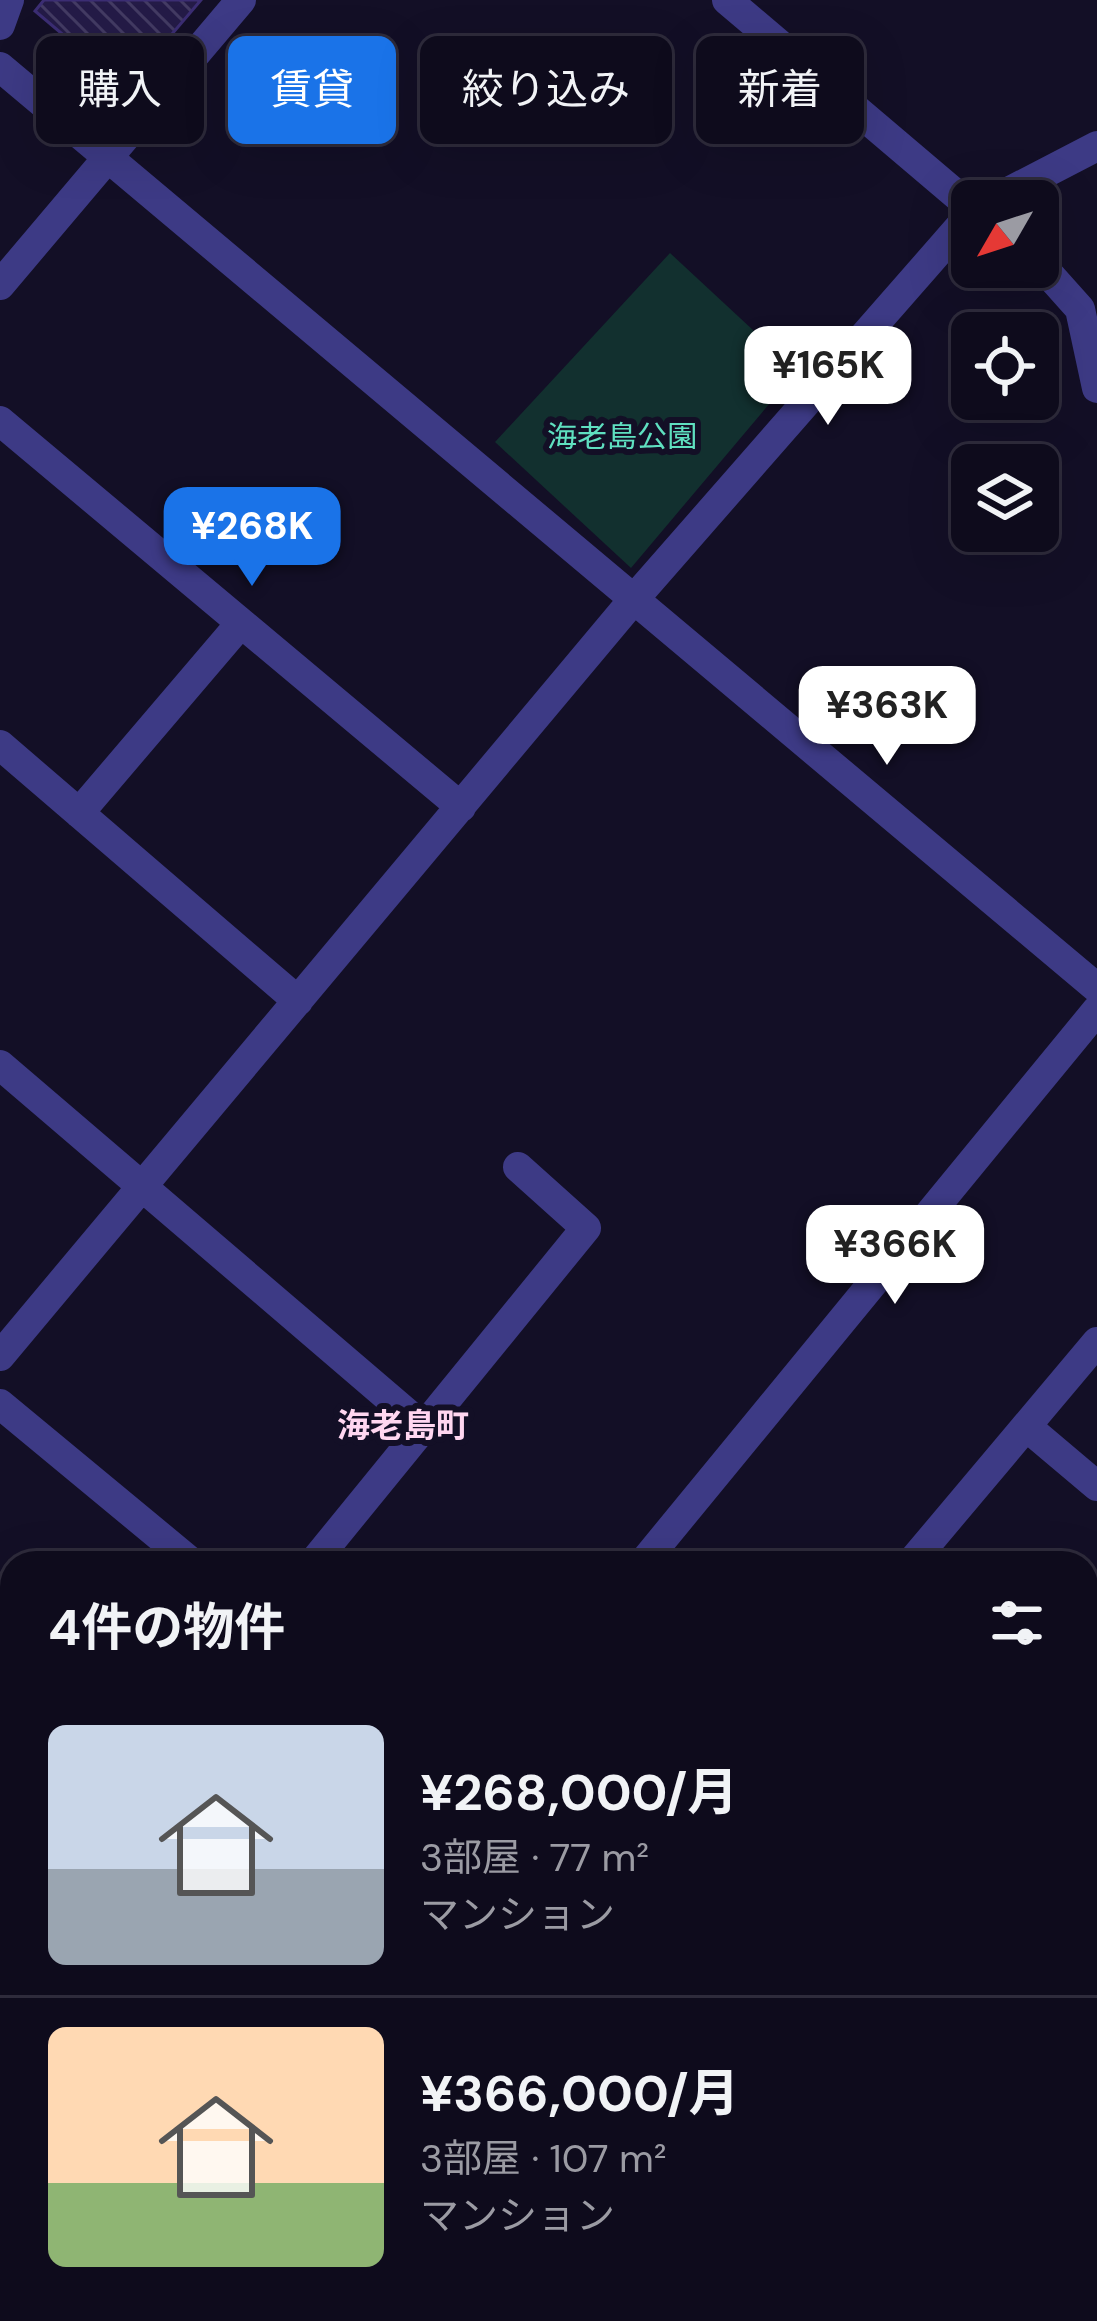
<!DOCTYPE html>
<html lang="ja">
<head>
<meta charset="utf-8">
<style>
  body { margin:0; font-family:"DM Sans","Noto Sans JP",sans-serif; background:#1c1929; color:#f1f3f6; height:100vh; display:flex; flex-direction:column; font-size:45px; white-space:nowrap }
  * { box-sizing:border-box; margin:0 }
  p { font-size:39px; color:#9b9ba3 }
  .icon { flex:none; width:66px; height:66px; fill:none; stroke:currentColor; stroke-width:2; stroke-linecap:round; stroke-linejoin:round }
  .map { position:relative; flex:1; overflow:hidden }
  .drawer { position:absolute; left:0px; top:1551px; width:1098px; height:771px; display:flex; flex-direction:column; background:#0e0b1c; border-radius:36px 36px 0 0; box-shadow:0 12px 48px #0002,0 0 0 3px #2e2b3b }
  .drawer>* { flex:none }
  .guide { position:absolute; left:36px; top:36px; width:1026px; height:108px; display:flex; gap:24px }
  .needle { width:78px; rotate:231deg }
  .controls { position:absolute; left:951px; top:180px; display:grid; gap:24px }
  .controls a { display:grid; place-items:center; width:108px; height:108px; border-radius:18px; background:#0e0b1c; box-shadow:0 12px 48px #0002,0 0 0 3px #2e2b3b; font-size:60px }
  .price { position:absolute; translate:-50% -102px; padding:0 27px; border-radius:24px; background:#fff; color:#222; font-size:39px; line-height:78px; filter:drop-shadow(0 3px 6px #0008) }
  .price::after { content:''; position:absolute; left:50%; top:72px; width:36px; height:27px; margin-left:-18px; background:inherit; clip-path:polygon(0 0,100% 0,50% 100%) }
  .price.active { background:#1a73e8; color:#fff }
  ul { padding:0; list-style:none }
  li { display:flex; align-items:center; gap:36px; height:300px; padding:0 48px }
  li+li { border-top:3px solid #2e2b3b }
  li span { display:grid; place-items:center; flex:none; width:336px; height:240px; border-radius:18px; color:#555 }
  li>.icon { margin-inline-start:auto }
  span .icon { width:144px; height:144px; fill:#fffc; stroke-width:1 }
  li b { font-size:51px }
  h2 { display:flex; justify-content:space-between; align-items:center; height:144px; padding:0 48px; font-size:51px }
  .tag { padding:0 42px; border-radius:18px; background:#0e0b1c; box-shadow:0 12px 48px #0002,0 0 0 3px #2e2b3b; font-size:42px; line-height:108px }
  .tag.active { background:#1a73e8; color:#fff }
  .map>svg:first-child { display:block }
  .park { fill:#12302f }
  .building { fill:url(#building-back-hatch); stroke:#3b2d73; stroke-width:3 }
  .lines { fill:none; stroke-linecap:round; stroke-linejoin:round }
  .minor { stroke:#3d3a85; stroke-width:30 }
  .labels { text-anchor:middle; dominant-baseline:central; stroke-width:12; stroke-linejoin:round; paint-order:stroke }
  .park-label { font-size:30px; fill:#5fe0c0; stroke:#130f26 }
  .neighbourhood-label { font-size:33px; font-weight:bold; fill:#ffd6f0; stroke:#130f26 }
</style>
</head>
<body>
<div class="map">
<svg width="1097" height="2321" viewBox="0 0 1097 2321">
  <defs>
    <pattern id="building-back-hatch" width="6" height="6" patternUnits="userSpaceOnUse" patternTransform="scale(3)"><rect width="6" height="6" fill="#241b47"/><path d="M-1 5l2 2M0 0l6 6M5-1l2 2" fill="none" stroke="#433b63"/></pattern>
  </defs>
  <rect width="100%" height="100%" fill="#130f26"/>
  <path class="park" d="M670 253 797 371 631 568 495 442Z"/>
  <path class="building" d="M44 0H201L126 88 35 11Z"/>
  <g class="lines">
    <path class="minor" d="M727 0 972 208
      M0 25 9 0
      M0 67 1097 988
      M991 201 1097 146
      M1038 262 1080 309 1097 388
      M0 285 241 0
      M0 421 461 807
      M0 745 298 1001
      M79 813 241 623
      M0 1065 423 1427
      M0 1356 634 599 972 213
      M0 1404 192 1563
      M1027 1427 1097 1486
      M313 1563 586 1228 518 1167
      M643 1563 1097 1010
      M911 1563 1097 1342
      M0 1706 12 1716
      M1086 1711 1097 1698
      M0 2040 12 2050
      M0 2289 12 2276
      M1086 2303 1097 2312
      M371 2310 372 2321
      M667 2310 681 2321
      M273 2321 282 2310"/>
  </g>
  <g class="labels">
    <g class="park-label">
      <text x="622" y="436">海老島公園</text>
    </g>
    <g class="neighbourhood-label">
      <text x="403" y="1425">海老島町</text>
    </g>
  </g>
</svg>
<div class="controls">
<a><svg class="needle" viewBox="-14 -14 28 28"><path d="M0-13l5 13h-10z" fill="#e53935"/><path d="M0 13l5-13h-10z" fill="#9b9ba3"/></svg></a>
<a><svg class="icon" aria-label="locate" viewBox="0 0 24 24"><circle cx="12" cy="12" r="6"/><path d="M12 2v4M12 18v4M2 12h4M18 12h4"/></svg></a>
<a><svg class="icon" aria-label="layers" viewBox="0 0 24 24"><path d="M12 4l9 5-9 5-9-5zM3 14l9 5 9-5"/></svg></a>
</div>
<b class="price" style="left:828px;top:428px">¥165K</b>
<b class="price active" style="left:252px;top:589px">¥268K</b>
<b class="price" style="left:887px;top:768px">¥363K</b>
<b class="price" style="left:895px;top:1307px">¥366K</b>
<div class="guide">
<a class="tag">購入</a>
<a class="tag active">賃貸</a>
<a class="tag">絞り込み</a>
<a class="tag">新着</a>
</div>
<section class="drawer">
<h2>4件の物件<svg class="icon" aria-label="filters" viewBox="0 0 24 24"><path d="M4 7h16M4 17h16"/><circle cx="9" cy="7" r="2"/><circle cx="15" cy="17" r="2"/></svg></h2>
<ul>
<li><span style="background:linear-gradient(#c9d6e8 60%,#9aa5b1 0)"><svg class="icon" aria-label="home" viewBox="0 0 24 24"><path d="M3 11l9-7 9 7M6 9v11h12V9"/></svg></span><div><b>¥268,000/月</b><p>3部屋 · 77 m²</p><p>マンション</p></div></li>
<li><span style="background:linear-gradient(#ffd9b3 65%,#8fb573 0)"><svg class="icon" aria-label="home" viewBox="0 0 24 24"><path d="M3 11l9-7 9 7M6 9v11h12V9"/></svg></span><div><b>¥366,000/月</b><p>3部屋 · 107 m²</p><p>マンション</p></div></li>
</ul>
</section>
</div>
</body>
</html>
